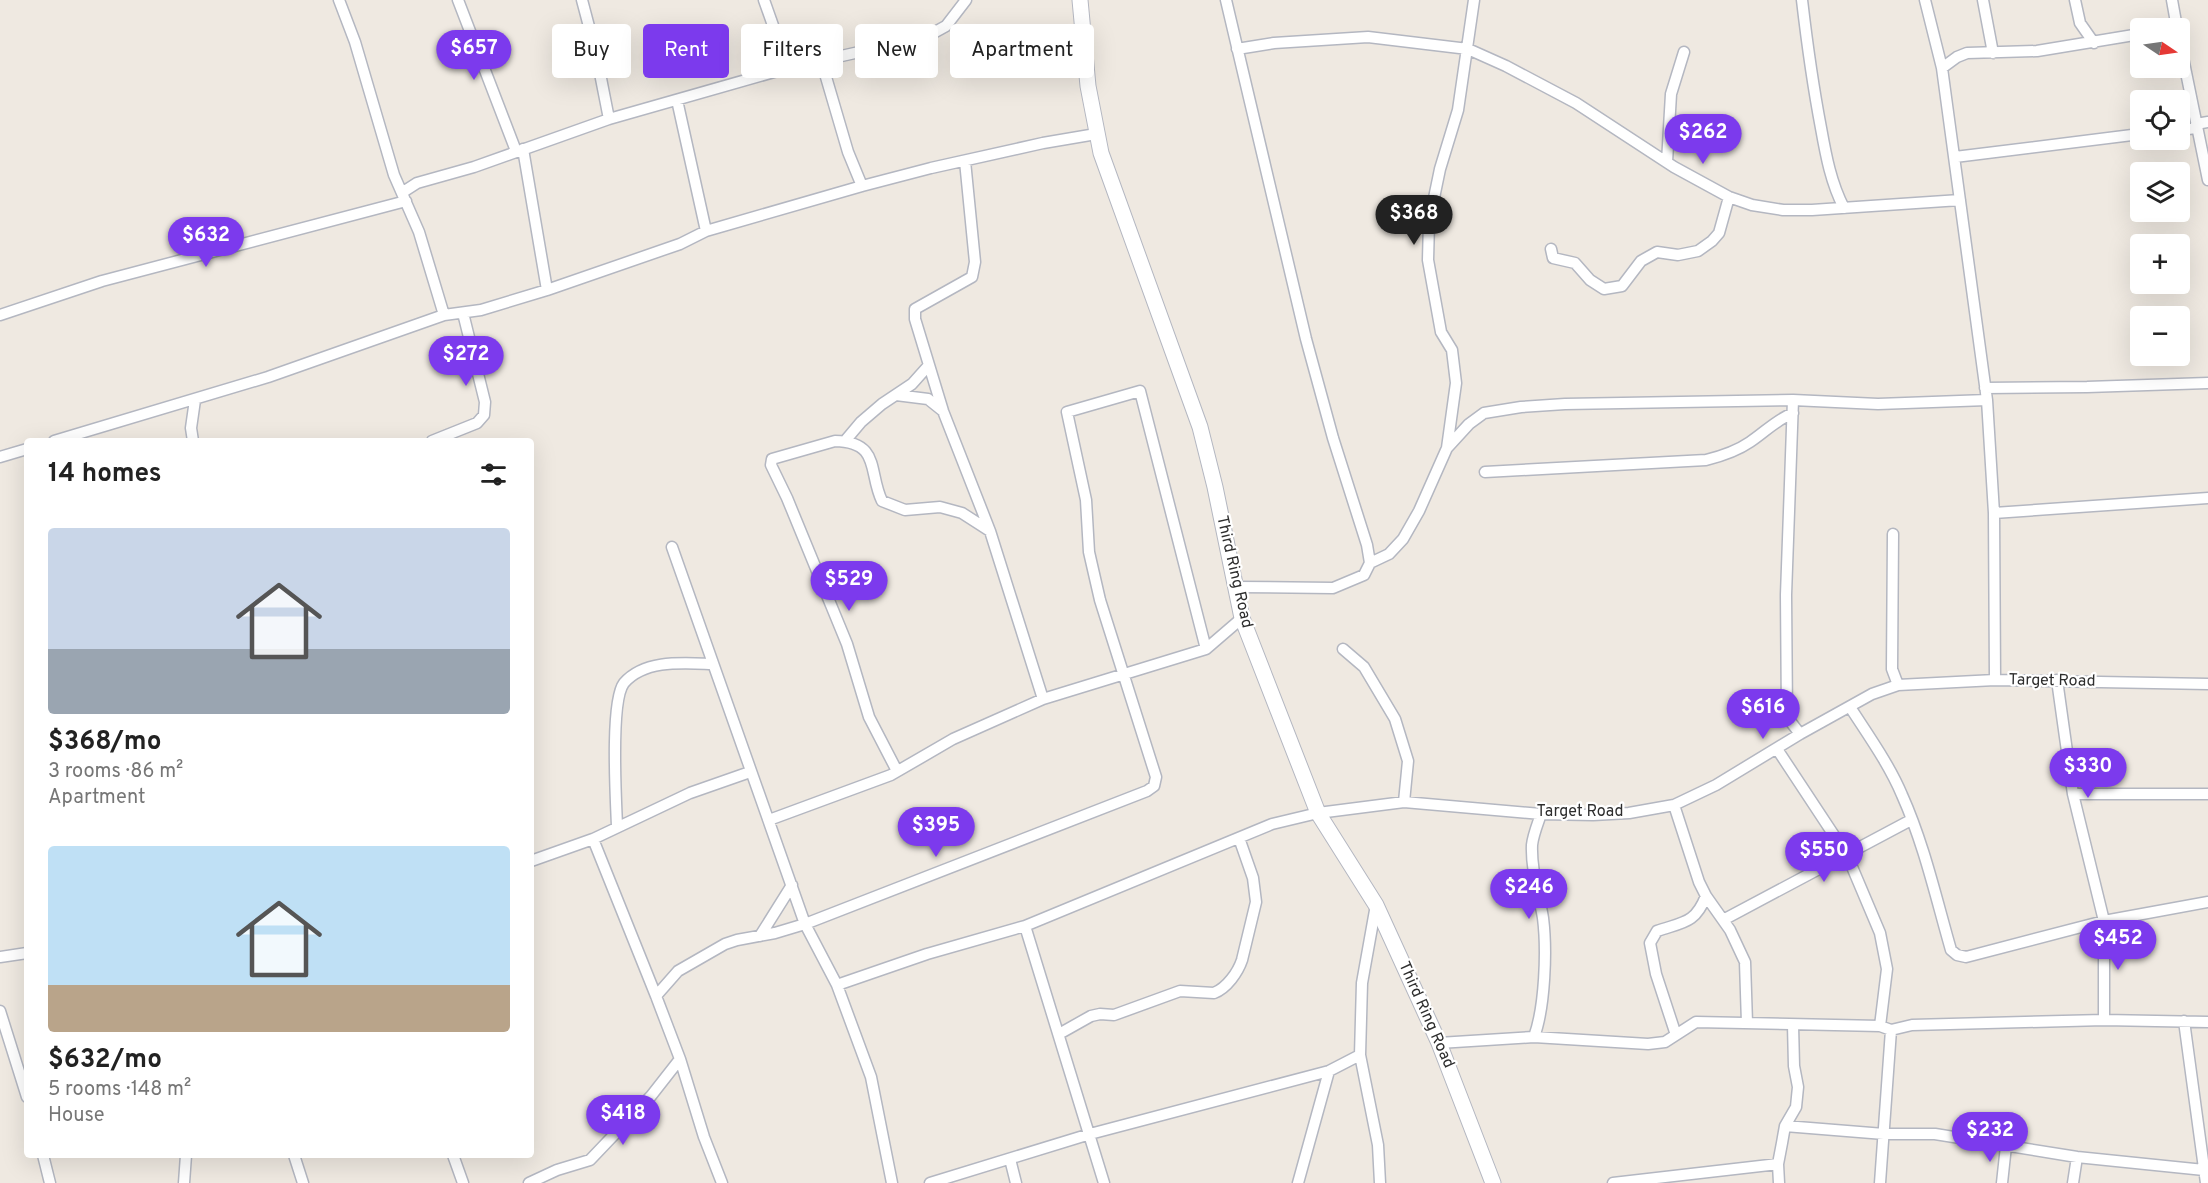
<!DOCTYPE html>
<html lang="en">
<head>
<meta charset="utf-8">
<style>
  body { margin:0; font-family:Overpass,sans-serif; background:#f2f2f2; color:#222; height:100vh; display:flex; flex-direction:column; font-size:22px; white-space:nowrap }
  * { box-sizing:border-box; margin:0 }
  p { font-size:20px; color:#767676 }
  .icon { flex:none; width:33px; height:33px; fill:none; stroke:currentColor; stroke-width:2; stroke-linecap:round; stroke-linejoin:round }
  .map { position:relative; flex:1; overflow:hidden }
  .details { position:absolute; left:24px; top:438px; width:510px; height:720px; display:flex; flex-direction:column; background:#fff; border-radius:6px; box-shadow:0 6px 24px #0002 }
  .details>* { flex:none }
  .hud { position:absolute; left:552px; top:24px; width:570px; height:54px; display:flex; gap:12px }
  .needle { width:39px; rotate:103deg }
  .tools { position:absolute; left:2130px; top:18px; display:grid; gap:12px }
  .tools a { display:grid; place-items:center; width:60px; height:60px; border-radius:6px; background:#fff; box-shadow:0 6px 24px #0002; font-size:30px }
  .price { position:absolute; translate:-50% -51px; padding:0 14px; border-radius:21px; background:#7c3aed; color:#fff; font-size:20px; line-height:39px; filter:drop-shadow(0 2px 3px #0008) }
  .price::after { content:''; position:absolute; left:50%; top:36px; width:18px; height:14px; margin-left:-9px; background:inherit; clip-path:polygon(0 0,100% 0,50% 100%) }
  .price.current { background:#222; color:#fff }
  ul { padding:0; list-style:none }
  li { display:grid; align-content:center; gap:12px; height:318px; padding:0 24px }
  li span { display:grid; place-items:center; height:186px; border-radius:6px; color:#555 }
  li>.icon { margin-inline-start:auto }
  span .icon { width:108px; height:108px; fill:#fffc; stroke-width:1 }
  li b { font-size:26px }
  h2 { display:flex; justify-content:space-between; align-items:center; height:72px; padding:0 24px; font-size:26px }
  .pill { padding:0 21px; border-radius:6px; background:#fff; box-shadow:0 6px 24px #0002; font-size:21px; line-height:54px }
  .pill.current { background:#7c3aed; color:#fff }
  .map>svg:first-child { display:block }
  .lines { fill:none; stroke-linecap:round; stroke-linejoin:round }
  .street-casing { stroke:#b4b7c1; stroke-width:13 }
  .secondary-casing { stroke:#b4b7c1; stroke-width:17 }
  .street { stroke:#fff; stroke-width:10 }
  .secondary { stroke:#fff; stroke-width:15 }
  .labels { text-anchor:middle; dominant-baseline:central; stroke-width:4.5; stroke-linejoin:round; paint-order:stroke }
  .street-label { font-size:16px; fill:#2e2e2e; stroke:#fff }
</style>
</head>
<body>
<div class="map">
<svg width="2208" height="1183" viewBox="0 0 2208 1183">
  <rect width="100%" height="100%" fill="#efe9e1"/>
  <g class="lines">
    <defs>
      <path id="street" d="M339 0 355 42 394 175 419 232 444 315 481 310 547 290 680 244 706 231 862 186 931 168 1043 143 1096 134
        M458 0 516 151
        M582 0 596 53 609 119
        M764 0 788 68
        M1226 0 1306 339 1333 438 1367 545 1370 563
        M1802 0C1807 43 1813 86 1821 128 1826 156 1831 183 1844 208
        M1925 0 1942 68 1987 400 1994 513 1995 680
        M1983 0 1993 53
        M2075 0 2080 23 2094 43
        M2172 0 2177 28
        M2180 43 2208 180
        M1237 49 1274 43 1368 37 1468 49 1506 66 1576 103 1674 167 1729 197 1752 205 1783 210H1812L1960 200
        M821 60 848 152 862 186
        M1942 68 1957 57 1967 53 2037 51 2140 34
        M677 100 706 231
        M2196 124 2208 122
        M2180 130 2196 128
        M523 149 547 290
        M1955 157 2140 134
        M965 161 975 262 972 277 915 309V319L943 411 990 531 1043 699
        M1667 162 1671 94 1684 52
        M403 192 417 183 474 167 609 119 788 68 926 37 946 26 966 0
        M1551 249 1553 258 1575 263 1590 280 1604 289 1622 286 1641 261 1657 252 1678 255 1698 251 1712 241 1719 233 1729 197
        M0 315 102 281 406 201
        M1985 388 2087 387 2208 383
        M896 395 928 399 943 411
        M1793 400 1786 595 1787 717 1800 734
        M54 441 268 377 444 315
        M193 441 191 428 195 400
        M432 441 477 423 484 415 485 402 463 313
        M845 441 861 422 882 404 912 384 929 365
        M1447 448 1456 383 1452 350 1441 332 1428 260 1429 222 1440 169 1458 110 1474 0
        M0 457 27 449
        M1485 472 1706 460C1722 456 1737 451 1750 442 1765 432 1776 420 1793 413
        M1994 513 2208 498
        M1893 534 1892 669 1898 685
        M672 547 805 924 837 985 871 1077 892 1183
        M1237 587 1333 588 1364 575 1370 563 1389 554 1403 539 1419 511 1447 448 1469 424 1484 413 1521 407 1565 404 1793 400 1878 404 1987 400
        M1343 649 1364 667 1395 719 1408 761 1404 802
        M2057 680 2073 794 2104 921V1020
        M1850 707C1868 735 1889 764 1902 795 1924 844 1936 898 1951 950L1957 955 1966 957 2104 921 2208 902
        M1777 749 1847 855 1880 933 1887 969 1880 1026
        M897 771 869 717 847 644 787 498 771 465 772 459 835 441C881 442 868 472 882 501L905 510 940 507 962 513 990 531
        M2073 794H2208
        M1674 805 1699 882 1706 896 1730 930 1745 962 1747 1023
        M769 820 891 775 953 739 1043 699 1206 649 1242 618
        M617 826C616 800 610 701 624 683 645 659 684 663 712 664
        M593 839 656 996 680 1059 704 1137 722 1183
        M531 861 593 839 690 793 750 772
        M1723 920 1911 820
        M1025 926 1104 1183
        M760 936 792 885
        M0 957 27 953
        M837 985 927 954 1025 926 1272 824 1318 813 1404 802 1541 814 1593 815 1629 813 1674 805 1716 785 1800 734 1872 694 1898 685 1995 680 2208 684
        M656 996 678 971 725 944 737 940 775 933 805 924 1147 791 1154 786 1156 777 1100 600 1089 552 1086 500 1067 412 1140 391 1206 649
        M0 1011 27 1097
        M2184 1021 2206 1183
        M1059 1034 1091 1016 1100 1014 1114 1015 1180 991 1214 993C1227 988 1238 972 1242 960L1256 902 1253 878 1239 838
        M1676 1035 1656 974 1650 943 1657 931C1683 922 1695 924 1706 896
        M1534 1037C1545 1007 1547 950 1543 918 1539 894 1531 870 1532 845 1533 835 1538 823 1541 814
        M1439 1043 1534 1037 1648 1044 1665 1042 1696 1022 1880 1026 1891 1030 1912 1025 2104 1020 2208 1022
        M1360 1055 1378 1145 1380 1183
        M1785 1126 1884 1134H1935L2077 1157 2204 1170
        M43 1155 50 1183
        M294 1155 303 1183
        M453 1155 463 1183
        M1010 1159 1016 1183
        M184 1183 186 1155
        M529 1183 557 1170 590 1160 651 1096 680 1059
        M930 1183 1090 1134 1329 1071 1360 1055 1362 983 1376 905
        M1298 1183 1329 1071
        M1613 1183 1778 1164
        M1779 1183 1778 1164 1782 1143 1785 1126 1796 1107 1798 1087 1794 1066 1793 1025
        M1880 1183 1891 1030
        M2002 1183 2006 1146
        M2073 1183 2077 1157"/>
      <path id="secondary" d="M1080 0 1088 86 1101 153 1200 427 1215 487 1242 618 1318 813 1376 905 1439 1043 1493 1183"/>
    </defs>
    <use href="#street" class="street-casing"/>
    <use href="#secondary" class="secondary-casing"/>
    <use href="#street" class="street"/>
    <use href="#secondary" class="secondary"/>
  </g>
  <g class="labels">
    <g class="street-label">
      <text transform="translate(1234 572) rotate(77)">Third Ring Road</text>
      <text transform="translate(2052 681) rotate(1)">Target Road</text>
      <text x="1580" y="812">Target Road</text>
      <text transform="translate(1426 1015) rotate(66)">Third Ring Road</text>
    </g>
  </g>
</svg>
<div class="tools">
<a><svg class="needle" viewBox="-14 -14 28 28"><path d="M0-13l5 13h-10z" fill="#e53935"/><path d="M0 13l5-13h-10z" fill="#767676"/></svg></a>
<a><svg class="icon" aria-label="locate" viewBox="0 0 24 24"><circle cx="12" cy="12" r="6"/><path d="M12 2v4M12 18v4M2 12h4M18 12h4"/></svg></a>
<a><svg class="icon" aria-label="layers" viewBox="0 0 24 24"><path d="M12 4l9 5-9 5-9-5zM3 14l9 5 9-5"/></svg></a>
<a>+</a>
<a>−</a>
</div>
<b class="price" style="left:474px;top:81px">$657</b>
<b class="price" style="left:1703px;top:165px">$262</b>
<b class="price current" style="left:1414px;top:246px">$368</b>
<b class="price" style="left:206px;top:268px">$632</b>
<b class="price" style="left:466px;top:387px">$272</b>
<b class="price" style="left:849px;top:612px">$529</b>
<b class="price" style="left:1763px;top:740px">$616</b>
<b class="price" style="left:2088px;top:799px">$330</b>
<b class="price" style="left:936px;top:858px">$395</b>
<b class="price" style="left:1824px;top:883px">$550</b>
<b class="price" style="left:1529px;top:920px">$246</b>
<b class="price" style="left:2118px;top:971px">$452</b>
<b class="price" style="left:623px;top:1146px">$418</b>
<b class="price" style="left:1990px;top:1163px">$232</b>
<div class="hud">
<a class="pill">Buy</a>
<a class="pill current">Rent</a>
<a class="pill">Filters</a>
<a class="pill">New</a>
<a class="pill">Apartment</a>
</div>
<section class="details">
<h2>14 homes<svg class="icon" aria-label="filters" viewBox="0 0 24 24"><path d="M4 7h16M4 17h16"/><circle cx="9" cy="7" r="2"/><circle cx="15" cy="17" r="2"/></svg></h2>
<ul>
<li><span style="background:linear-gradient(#c9d6e8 65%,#9aa5b1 0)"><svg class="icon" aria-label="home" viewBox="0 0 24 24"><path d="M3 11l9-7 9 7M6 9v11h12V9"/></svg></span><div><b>$368/mo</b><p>3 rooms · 86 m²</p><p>Apartment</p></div></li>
<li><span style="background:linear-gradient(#bfe0f5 75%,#b9a48a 0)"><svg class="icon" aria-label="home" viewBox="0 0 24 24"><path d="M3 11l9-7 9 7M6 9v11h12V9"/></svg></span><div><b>$632/mo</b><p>5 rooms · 148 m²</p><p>House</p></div></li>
</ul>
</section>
</div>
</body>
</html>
